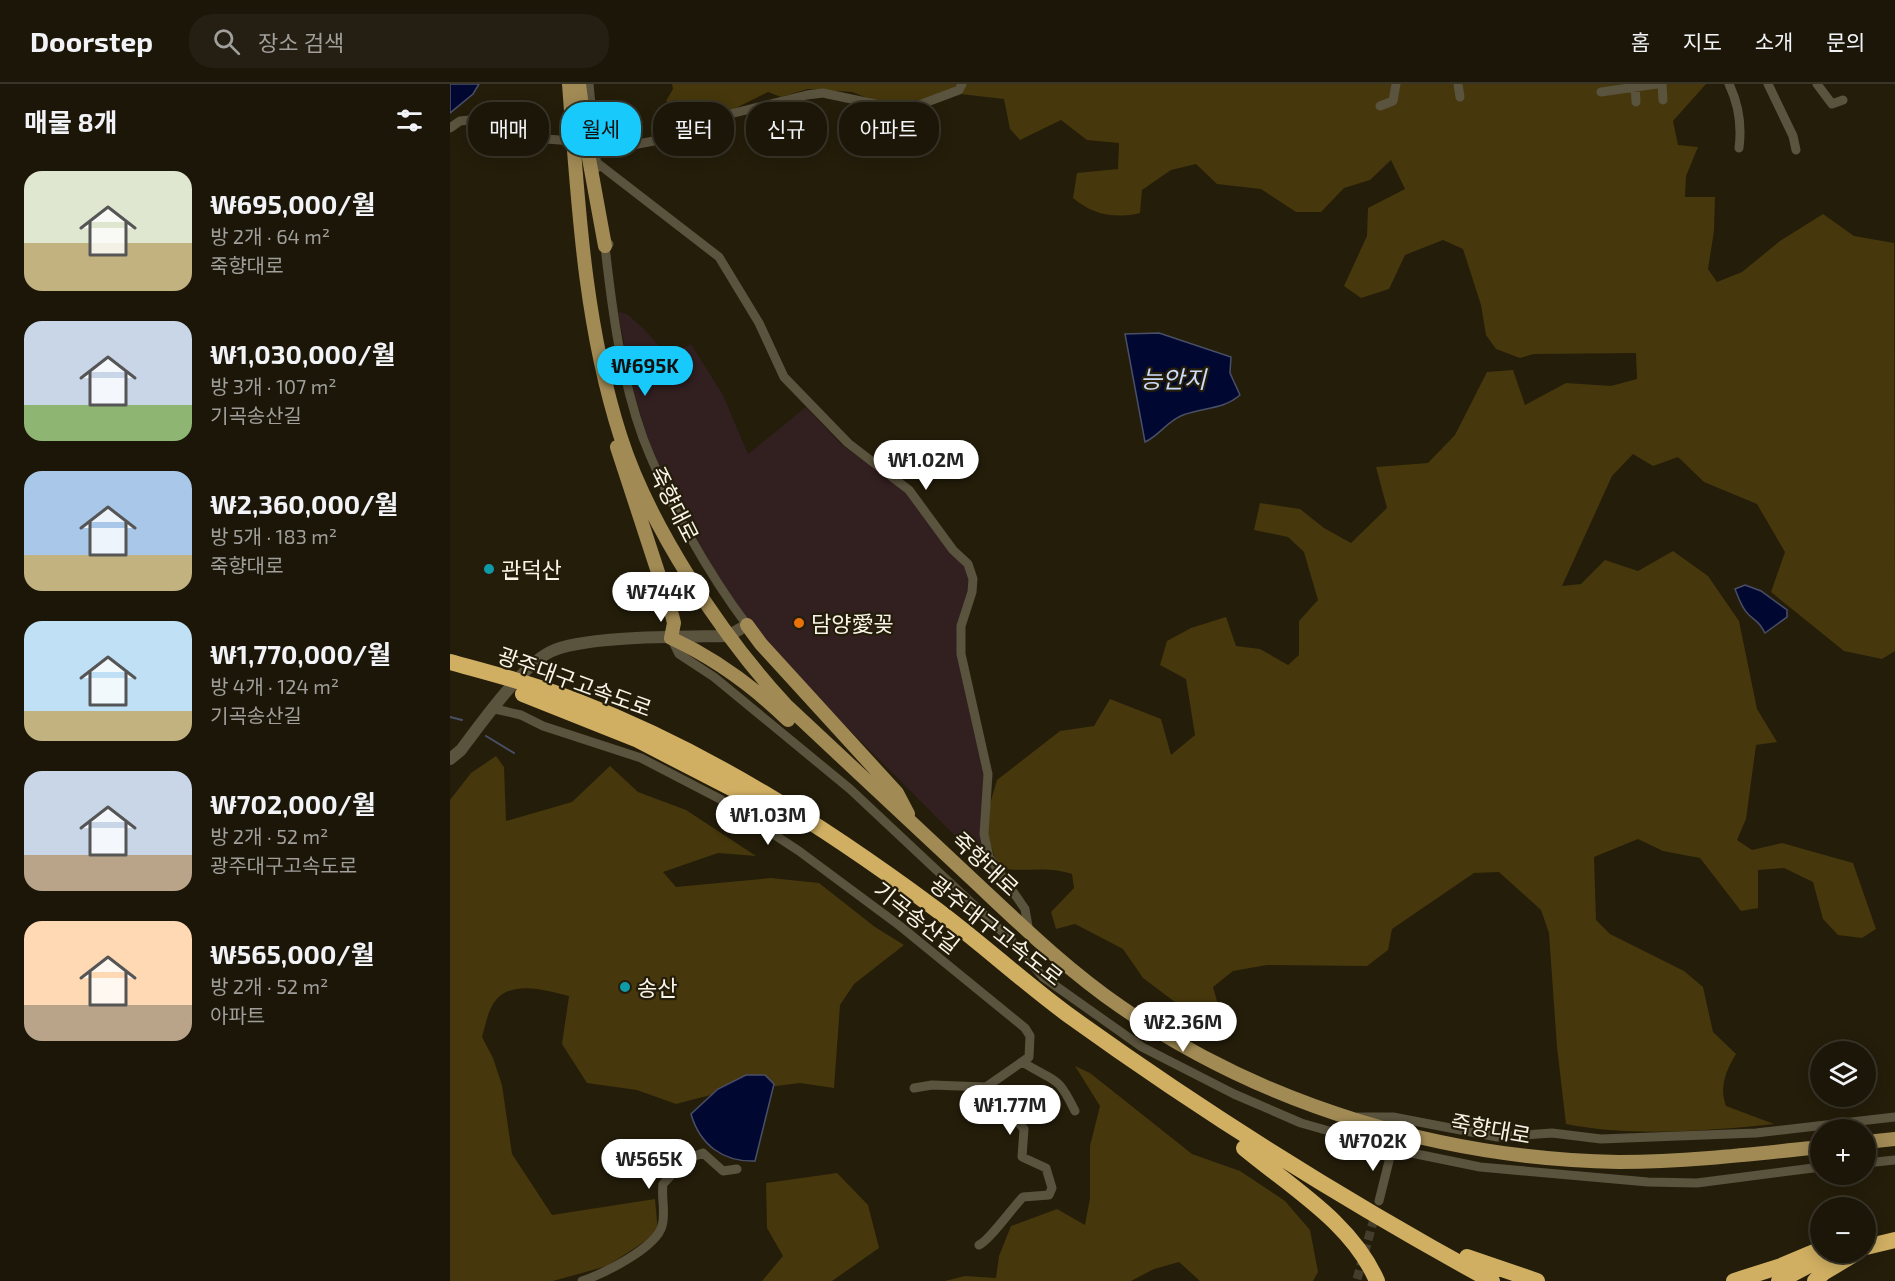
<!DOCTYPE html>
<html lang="ko">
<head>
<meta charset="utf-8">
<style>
  body { margin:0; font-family:"Exo 2","Noto Sans KR",sans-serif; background:#241f12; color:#f1f3f6; height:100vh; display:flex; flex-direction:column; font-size:22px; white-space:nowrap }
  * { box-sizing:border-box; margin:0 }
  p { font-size:20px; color:#a09f9c }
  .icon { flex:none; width:33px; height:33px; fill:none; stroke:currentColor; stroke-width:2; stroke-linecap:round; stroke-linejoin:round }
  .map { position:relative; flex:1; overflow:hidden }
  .panel { display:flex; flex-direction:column; background:#1b1608; width:450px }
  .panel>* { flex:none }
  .hud { position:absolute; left:18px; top:18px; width:570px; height:54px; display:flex; gap:12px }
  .fabs { position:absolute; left:1360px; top:957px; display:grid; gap:12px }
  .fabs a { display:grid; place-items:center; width:66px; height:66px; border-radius:50%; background:#1b1608; box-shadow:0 3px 15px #0003,0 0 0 2px #393529; font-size:30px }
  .price { position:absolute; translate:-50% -51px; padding:0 14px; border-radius:21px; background:#fff; color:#222; font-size:20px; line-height:39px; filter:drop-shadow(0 2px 3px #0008) }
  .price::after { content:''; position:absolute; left:50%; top:36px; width:18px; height:14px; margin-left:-9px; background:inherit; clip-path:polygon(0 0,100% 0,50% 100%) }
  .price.selected { background:#17cafb; color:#111 }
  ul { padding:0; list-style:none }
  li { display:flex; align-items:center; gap:18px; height:150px; padding:0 24px }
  li span { display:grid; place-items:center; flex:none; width:168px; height:120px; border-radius:18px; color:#555 }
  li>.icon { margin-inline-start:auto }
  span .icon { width:72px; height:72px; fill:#fffc; stroke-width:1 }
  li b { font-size:26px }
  h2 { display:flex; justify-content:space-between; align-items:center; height:72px; padding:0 24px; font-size:26px }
  .chip { padding:0 21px; border-radius:24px; background:#1b1608; box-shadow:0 3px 15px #0003,0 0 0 2px #393529; font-size:21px; line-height:54px }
  .chip.selected { background:#17cafb; color:#111 }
  header { display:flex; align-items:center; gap:36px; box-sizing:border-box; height:84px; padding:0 30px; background:#1b1608; border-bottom:2px solid #393529 }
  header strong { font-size:28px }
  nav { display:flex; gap:33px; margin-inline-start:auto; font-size:21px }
  .search { width:420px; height:54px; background:#241f12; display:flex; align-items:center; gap:15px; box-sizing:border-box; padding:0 21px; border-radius:24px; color:#a09f9c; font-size:22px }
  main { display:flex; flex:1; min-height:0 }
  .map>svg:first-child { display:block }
  .industrial { fill:#321f20 }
  .green { fill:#46370c }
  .water { fill:#000831; stroke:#4a4f68; stroke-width:1.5 }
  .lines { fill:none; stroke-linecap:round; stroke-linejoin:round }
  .stream { stroke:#4a4f68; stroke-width:2 }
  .street-tunnel { stroke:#443d2b; stroke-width:9; stroke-dasharray:9 4.5; stroke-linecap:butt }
  .street { stroke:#5a533e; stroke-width:9 }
  .secondary { stroke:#5a533e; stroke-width:12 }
  .primary { stroke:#a18a54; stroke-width:14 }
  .highway { stroke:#d0af62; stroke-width:16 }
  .culture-dot { fill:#0f9aa8; stroke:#241d0a; stroke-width:2 }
  .food-dot { fill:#e8710a; stroke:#241d0a; stroke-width:2 }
  .labels { text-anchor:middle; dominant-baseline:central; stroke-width:4.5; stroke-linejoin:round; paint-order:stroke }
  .street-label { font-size:22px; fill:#f8f4e8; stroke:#241d0a }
  .poi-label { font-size:22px; fill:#f8f4e8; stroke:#241d0a; text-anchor:start }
  .water-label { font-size:24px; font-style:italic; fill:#cbddfb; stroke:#241d0a }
</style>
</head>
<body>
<header>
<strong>Doorstep</strong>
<div class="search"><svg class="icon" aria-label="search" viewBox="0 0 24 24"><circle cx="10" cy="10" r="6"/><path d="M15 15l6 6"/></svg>장소 검색</div>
<nav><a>홈</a><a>지도</a><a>소개</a><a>문의</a></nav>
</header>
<main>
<section class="panel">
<h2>매물 8개<svg class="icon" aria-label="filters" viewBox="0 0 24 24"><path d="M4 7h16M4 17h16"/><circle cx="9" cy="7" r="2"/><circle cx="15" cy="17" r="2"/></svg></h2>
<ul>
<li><span style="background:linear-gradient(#dfe7d0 60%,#c2b280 0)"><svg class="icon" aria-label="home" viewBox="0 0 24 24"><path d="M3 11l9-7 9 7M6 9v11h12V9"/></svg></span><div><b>₩695,000/월</b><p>방 2개 · 64 m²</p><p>죽향대로</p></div></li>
<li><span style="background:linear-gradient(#c9d6e8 70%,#8fb573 0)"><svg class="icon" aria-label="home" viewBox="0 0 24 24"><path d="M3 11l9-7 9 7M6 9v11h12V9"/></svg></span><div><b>₩1,030,000/월</b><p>방 3개 · 107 m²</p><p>기곡송산길</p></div></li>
<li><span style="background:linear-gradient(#a9c7e8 70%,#c2b280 0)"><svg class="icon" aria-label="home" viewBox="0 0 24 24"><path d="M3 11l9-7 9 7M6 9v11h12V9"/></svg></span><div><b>₩2,360,000/월</b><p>방 5개 · 183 m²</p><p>죽향대로</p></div></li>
<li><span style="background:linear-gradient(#bfe0f5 75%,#c2b280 0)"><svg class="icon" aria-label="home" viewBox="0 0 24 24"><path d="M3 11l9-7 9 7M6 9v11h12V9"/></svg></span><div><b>₩1,770,000/월</b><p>방 4개 · 124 m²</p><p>기곡송산길</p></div></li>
<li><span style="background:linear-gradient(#c9d6e8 70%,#b9a48a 0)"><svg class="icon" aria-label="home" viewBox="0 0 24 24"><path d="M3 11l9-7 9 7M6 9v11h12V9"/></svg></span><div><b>₩702,000/월</b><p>방 2개 · 52 m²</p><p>광주대구고속도로</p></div></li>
<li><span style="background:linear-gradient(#ffd9b3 70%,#b9a48a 0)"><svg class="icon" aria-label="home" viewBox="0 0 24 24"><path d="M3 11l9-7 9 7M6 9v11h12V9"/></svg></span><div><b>₩565,000/월</b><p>방 2개 · 52 m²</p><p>아파트</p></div></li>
</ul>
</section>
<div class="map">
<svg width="1445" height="1197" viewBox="0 0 1445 1197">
  <rect width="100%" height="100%" fill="#241d0a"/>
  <path class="industrial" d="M168 228 177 230 194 245 218 272 241 260 273 311 298 370 356 323 392 361 455 406 516 482 520 495 507 571 537 690 532 779 316 562 273 502 218 402 197 352 184 309Z"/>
  <path class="green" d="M222 0H1256L1223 37 1228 61 1248 63 1236 92 1235 113H1265L1264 147 1258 185 1267 198 1292 188 1330 157 1373 130 1404 152 1444 159 1445 567 1432 575 1394 567 1321 508 1335 468 1307 420 1254 398 1228 373 1203 382 1183 370 1162 392 1112 502 1131 500 1155 476 1188 487 1223 467 1258 492 1289 537 1307 625 1327 658 1306 661 1296 735 1287 756 1302 766 1332 759 1403 779 1426 845 1412 854 1388 851 1373 835 1363 798 1334 784 1308 786V824L1291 827 1250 774 1213 767 1188 755 1144 773 1146 836 1160 850 1234 887 1253 903 1263 948 1286 970C1276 986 1269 1004 1276 1022L1324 1040C1257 1047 1182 1053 1116 1040L1107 963 1099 849 1091 826 1049 788 1024 789 942 845 938 866 917 882 817 881 783 887 763 903 770 928 769 956 741 930 693 894 673 865 625 840 606 845 601 828 624 804 622 790C595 781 575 789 548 784L538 752 540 720 547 696 610 647 644 642 660 615 711 635 721 671 745 651 736 595 710 581 717 557 741 544 776 533 786 562 810 565 838 581 849 571V537L868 516 854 468 838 453 804 446 810 419 850 425 874 444 901 459 937 424 926 383 978 379 1005 351 1037 288 1063 286 1075 321 1116 299 1161 302 1187 295 1186 269 1084 270 1070 274 1046 265 1036 251 1031 221 1013 165 993 156 955 171 939 205 911 214 894 202 917 152 918 124 955 105 941 76 920 96 894 104 871 128H846L811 105 767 100 746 80 721 86 692 106 690 129C665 135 643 131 623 114L627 89 668 85 669 59 637 56 611 36 570 56 560 45 554 15 510 10 450 19 425 17 402 8 358 5 331 13 318 8 280 27 245 32 216 17 223 5Z
    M46 672 54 683 56 737 122 718 160 682 188 708 236 726 306 772 268 769 213 788 226 803 321 794 369 799 425 843 454 861 404 900 390 921 384 1004 350 999 268 1009 226 1020 187 1006 137 999 112 960 119 912C95 906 57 894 42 922 37 931 35 943 32 953L43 974 52 1001 62 1070 102 1131 205 1115 208 1149 157 1182 103 1197H0V716L21 689Z
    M625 982 640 989 742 1070 790 1087 835 1117 860 1146 868 1188 863 1197H750L729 1178 704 1185 681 1197H495L515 1192 546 1194 549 1172 561 1142 607 1125 635 1141 640 1114V1062L650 1022Z
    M387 1089 418 1121 429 1164 382 1197H312L333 1172 317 1144 316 1099Z"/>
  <path class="water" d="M0 0H29L23 10 0 29Z
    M709 249 781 273 780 289 790 311C773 326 753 323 733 331 717 337 710 351 695 358L675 250Z
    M1295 501 1311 507 1337 526V533L1315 549C1309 538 1308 539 1299 531 1292 525 1288 513 1285 505Z
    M296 991H315L324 1000 305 1077C273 1078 250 1061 241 1030L268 1005Z"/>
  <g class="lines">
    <path class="stream" d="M0 633 12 636
      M36 652 64 669"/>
    <path class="street-tunnel" d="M907 1195 926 1128"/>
    <path class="street" d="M139 0 147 84
      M1008 0 1010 13
      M1185 0 1186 18
      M1212 0 1213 16
      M1279 0C1289 21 1292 41 1289 64
      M1318 0 1343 52 1346 66
      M1367 0 1382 20 1393 16
      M1151 8 1207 0
      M930 22 943 17 946 0
      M0 44 10 37 29 35 96 55 123 57
      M140 69 225 53 280 30 357 11 373 9 444 24 469 21 509 6 512 0
      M146 78 269 173 309 239 334 293 398 359 459 406 503 466 518 480 523 495 522 508 511 542V570L538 690 534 750 539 773 575 825 579 848
      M159 160 155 162C162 226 171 293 193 354 217 416 257 488 297 541
      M221 554 229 570 264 593 400 705 561 856 593 893 692 963 784 1010 851 1039 942 1065 1030 1083 1198 1098 1247 1099 1371 1083
      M45 625 71 631 93 642 191 674 270 715 349 767 450 842 575 944 580 952 579 973 536 1003 550 1015 557 1031 569 1039 574 1045 572 1073 596 1084 602 1104 599 1111 573 1113C562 1124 539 1157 529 1161
      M574 979C606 999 607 990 625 1027
      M464 1004 482 1001 536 1003
      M908 1033H943L1047 1053 1102 1049 1151 1055 1306 1049 1445 1033
      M1416 1079 1445 1076
      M929 1117 942 1065
      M132 1197C153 1190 206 1164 212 1142 216 1128 211 1114 213 1100L237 1075 253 1069 273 1087 287 1085"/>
    <path class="secondary" d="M0 675 11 666C31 639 72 582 100 568 133 551 238 553 278 552L297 541"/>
    <path class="primary" d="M119 0C128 118 134 238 170 351 199 442 271 551 336 621 398 679 460 737 523 796 570 840 617 886 671 923 816 1023 994 1075 1169 1078 1237 1078 1304 1070 1371 1063
      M129 0 138 69 155 162
      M167 363 222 531 224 539 221 554C264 574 304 603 338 636
      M297 541 311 560 447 709 458 730
      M1416 1058 1445 1055"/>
    <path class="highway" d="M0 578C43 590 87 601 129 618 258 668 372 741 483 823 529 857 571 896 617 930 753 1028 895 1117 1042 1197
      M73 610 186 655 314 721
      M794 1064C842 1104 902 1139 927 1197
      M1416 1163 1445 1156
      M1017 1173 1087 1197
      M1284 1197 1331 1182 1371 1165
      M1329 1197 1384 1168
      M1365 1197 1373 1189 1408 1168"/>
  </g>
  <g class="culture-dot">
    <circle cx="39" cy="485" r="6"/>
    <circle cx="175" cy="903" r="6"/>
  </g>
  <circle class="food-dot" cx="349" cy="539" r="6"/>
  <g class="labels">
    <g class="street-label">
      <text transform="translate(225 420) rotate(63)">죽향대로</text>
      <text transform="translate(125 597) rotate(20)">광주대구고속도로</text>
      <text transform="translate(536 779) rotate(43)">죽향대로</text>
      <text transform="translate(467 833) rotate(38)">기곡송산길</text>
      <text transform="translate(547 846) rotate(38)">광주대구고속도로</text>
      <text transform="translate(1041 1044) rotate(10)">죽향대로</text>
    </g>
    <g class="poi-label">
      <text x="51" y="485">관덕산</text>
      <text x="361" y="539">담양愛꽂</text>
      <text x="187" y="903">송산</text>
    </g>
    <g class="water-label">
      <text x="723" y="294">능안지</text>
    </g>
  </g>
</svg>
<div class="fabs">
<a><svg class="icon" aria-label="layers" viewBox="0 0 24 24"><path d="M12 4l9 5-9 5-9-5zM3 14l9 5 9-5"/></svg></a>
<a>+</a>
<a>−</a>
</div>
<b class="price selected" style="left:195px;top:313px">₩695K</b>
<b class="price" style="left:476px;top:407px">₩1.02M</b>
<b class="price" style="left:211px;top:539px">₩744K</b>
<b class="price" style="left:318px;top:762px">₩1.03M</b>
<b class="price" style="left:733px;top:969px">₩2.36M</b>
<b class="price" style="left:560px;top:1052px">₩1.77M</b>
<b class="price" style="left:923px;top:1088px">₩702K</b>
<b class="price" style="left:199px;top:1106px">₩565K</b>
<div class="hud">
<a class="chip">매매</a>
<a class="chip selected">월세</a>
<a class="chip">필터</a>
<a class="chip">신규</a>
<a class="chip">아파트</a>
</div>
</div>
</main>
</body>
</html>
